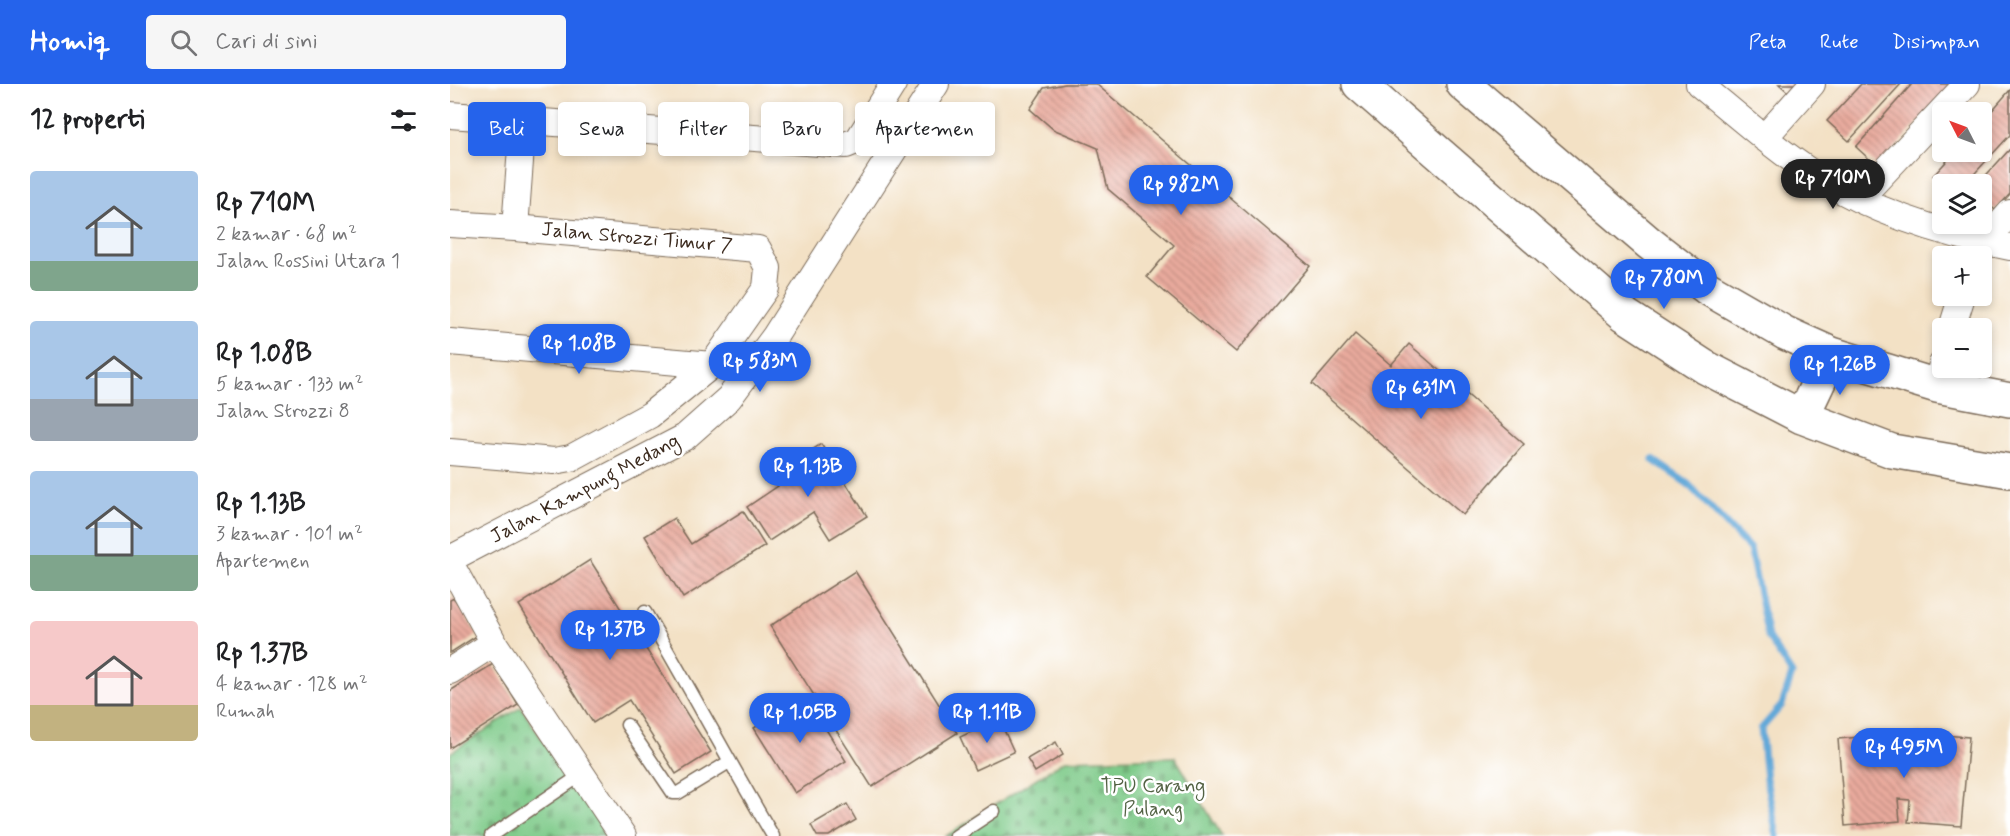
<!DOCTYPE html>
<html lang="id">
<head>
<meta charset="utf-8">
<style>
  body { margin:0; font-family:Mynerve,sans-serif; background:#f6f6f6; color:#202124; height:100vh; display:flex; flex-direction:column; font-size:22px; white-space:nowrap }
  * { box-sizing:border-box; margin:0 }
  p { font-size:20px; color:#757577 }
  .icon { flex:none; width:33px; height:33px; fill:none; stroke:currentColor; stroke-width:2; stroke-linecap:round; stroke-linejoin:round }
  .map { position:relative; flex:1; overflow:hidden }
  .details { display:flex; flex-direction:column; background:#fff; width:450px }
  .details>* { flex:none }
  .banner { position:absolute; left:18px; top:18px; width:570px; height:54px; display:flex; gap:12px }
  .needle { width:39px; rotate:312deg }
  .controls { position:absolute; left:1482px; top:18px; display:grid; gap:12px }
  .controls a { display:grid; place-items:center; width:60px; height:60px; border-radius:6px; background:#fff; box-shadow:0 3px 9px #0003; font-size:30px }
  .price { position:absolute; translate:-50% -51px; padding:0 14px; border-radius:21px; background:#2563eb; color:#fff; font-size:20px; line-height:39px; filter:drop-shadow(0 2px 3px #0008) }
  .price::after { content:''; position:absolute; left:50%; top:36px; width:18px; height:14px; margin-left:-9px; background:inherit; clip-path:polygon(0 0,100% 0,50% 100%) }
  .price.selected { background:#222; color:#fff }
  ul { padding:0; list-style:none }
  li { display:flex; align-items:center; gap:18px; height:150px; padding:0 30px }
  li span { display:grid; place-items:center; flex:none; width:168px; height:120px; border-radius:6px; color:#555 }
  li>.icon { margin-inline-start:auto }
  span .icon { width:72px; height:72px; fill:#fffc; stroke-width:1 }
  li b { font-size:26px }
  h2 { display:flex; justify-content:space-between; align-items:center; height:72px; padding:0 30px; font-size:26px }
  .chip { padding:0 21px; border-radius:6px; background:#fff; box-shadow:0 3px 9px #0003; font-size:21px; line-height:54px }
  .chip.selected { background:#2563eb; color:#fff }
  header { display:flex; align-items:center; gap:36px; box-sizing:border-box; height:84px; padding:0 30px; background:#2563eb; color:#fff }
  header strong { font-size:28px }
  nav { display:flex; gap:33px; margin-inline-start:auto; font-size:21px }
  .search { width:420px; height:54px; background:#f6f6f6; display:flex; align-items:center; gap:15px; box-sizing:border-box; padding:0 21px; border-radius:6px; color:#757577; font-size:22px }
  main { display:flex; flex:1; min-height:0 }
  .map>svg:first-child { display:block }
  .cemetery { fill:url(#cemetery-stones); stroke:#5d7a54; stroke-width:1.5 }
  .lines { fill:none; stroke-linecap:round; stroke-linejoin:round }
  .stream { stroke:#62a8d8; stroke-width:7 }
  .building { fill:url(#building-back-hatch) }
  .lane-casing { stroke:#7b6a58; stroke-width:15 }
  .street-casing { stroke:#7b6a58; stroke-width:28 }
  .secondary-casing { stroke:#7b6a58; stroke-width:36 }
  .lane { stroke:#fff; stroke-width:12 }
  .street { stroke:#fff; stroke-width:26 }
  .secondary { stroke:#fff; stroke-width:33 }
  .labels { text-anchor:middle; dominant-baseline:central; stroke-width:5; stroke-linejoin:round; paint-order:stroke }
  .street-label { font-size:20px; fill:#3b2a1e; stroke:#fff }
  .park-label { font-size:20px; fill:#536244; stroke:#fff }
</style>
</head>
<body>
<header>
<strong>Homiq</strong>
<div class="search"><svg class="icon" aria-label="search" viewBox="0 0 24 24"><circle cx="10" cy="10" r="6"/><path d="M15 15l6 6"/></svg>Cari di sini</div>
<nav><a>Peta</a><a>Rute</a><a>Disimpan</a></nav>
</header>
<main>
<section class="details">
<h2>12 properti<svg class="icon" aria-label="filters" viewBox="0 0 24 24"><path d="M4 7h16M4 17h16"/><circle cx="9" cy="7" r="2"/><circle cx="15" cy="17" r="2"/></svg></h2>
<ul>
<li><span style="background:linear-gradient(#a9c7e8 75%,#7fa58c 0)"><svg class="icon" aria-label="home" viewBox="0 0 24 24"><path d="M3 11l9-7 9 7M6 9v11h12V9"/></svg></span><div><b>Rp 710M</b><p>2 kamar · 68 m²</p><p>Jalan Rossini Utara 1</p></div></li>
<li><span style="background:linear-gradient(#a9c7e8 65%,#9aa5b1 0)"><svg class="icon" aria-label="home" viewBox="0 0 24 24"><path d="M3 11l9-7 9 7M6 9v11h12V9"/></svg></span><div><b>Rp 1.08B</b><p>5 kamar · 133 m²</p><p>Jalan Strozzi 8</p></div></li>
<li><span style="background:linear-gradient(#a9c7e8 70%,#7fa58c 0)"><svg class="icon" aria-label="home" viewBox="0 0 24 24"><path d="M3 11l9-7 9 7M6 9v11h12V9"/></svg></span><div><b>Rp 1.13B</b><p>3 kamar · 101 m²</p><p>Apartemen</p></div></li>
<li><span style="background:linear-gradient(#f6c9c9 70%,#c2b280 0)"><svg class="icon" aria-label="home" viewBox="0 0 24 24"><path d="M3 11l9-7 9 7M6 9v11h12V9"/></svg></span><div><b>Rp 1.37B</b><p>4 kamar · 128 m²</p><p>Rumah</p></div></li>
</ul>
</section>
<div class="map">
<svg width="1560" height="752" viewBox="0 0 1560 752">
  <defs>
    <pattern id="cemetery-stones" width="16" height="16" patternUnits="userSpaceOnUse" patternTransform="scale(1.5)"><rect width="16" height="16" fill="#7fcb8a"/><path d="M2 7V4a2 2 0 0 1 4 0v3zM10 15v-3a2 2 0 0 1 4 0v3z" fill="#6fae77"/></pattern>
    <pattern id="building-back-hatch" width="6" height="6" patternUnits="userSpaceOnUse" patternTransform="scale(1.5)"><rect width="6" height="6" fill="#e9aa9d"/><path d="M-1 5l2 2M0 0l6 6M5-1l2 2" fill="none" stroke="#be8b7f"/></pattern>
  </defs>
  <rect width="100%" height="100%" fill="#fff"/>
  <filter id="ink" filterUnits="userSpaceOnUse"><feTurbulence type="fractalNoise" baseFrequency=".0167" numOctaves="2"/><feDisplacementMap in="SourceGraphic" scale="12" xChannelSelector="R" yChannelSelector="G"/><feConvolveMatrix kernelMatrix="1 2 1 2 8 2 1 2 1" color-interpolation-filters="sRGB"/></filter>
  <filter id="wash" filterUnits="userSpaceOnUse"><feTurbulence type="fractalNoise" baseFrequency=".008" numOctaves="4" result="noise"/><feDisplacementMap in="SourceGraphic" scale="24" xChannelSelector="R" yChannelSelector="G"/><feGaussianBlur stdDeviation="1.35" result="paint"/><feColorMatrix in="noise" values="0 0 0 0 0 0 0 0 0 0 0 0 0 0 0 0 0 1.4 0 .05"/><feComposite in="paint" operator="in"/></filter>
  <g filter="url(#wash)">
    <rect width="100%" height="100%" fill="#f3e1c5"/>
    <path class="cemetery" d="M71 623 113 688 148 730 163 752H0V669Z
      M725 673 772 752H496L615 676Z"/>
    <g class="lines">
      <path class="stream" d="M1203 376 1238 400 1300 465 1318 553 1342 590 1332 621 1311 645 1316 695 1327 752"/>
    </g>
    <g id="blocks">
      <path class="building" d="M615 0H646L860 182 786 268 697 193 724 161 658 105 648 64 603 45 580 25 594 4Z
        M1329 0H1347L1339 9Z
        M1411 0H1451L1399 57 1377 37Z
        M1462 0H1503L1428 83 1406 63Z
        M1560 6V51L1515 100H1492L1483 92 1505 68H1532V38Z
        M1560 65V110L1545 126 1532 114V100H1528Z
        M905 250 941 281 959 260 1074 360 1013 431 862 300Z
        M371 360 417 432 380 455 363 428 319 457 297 423 328 402 322 392Z
        M293 427 315 462 233 514 195 452 224 434 241 460Z
        M140 476 261 668 226 690 179 616 143 639 69 521Z
        M405 487 507 649 422 703 320 542Z
        M4 514 28 551 0 569V516Z
        M43 580 68 621 0 664V607Z
        M355 612 396 677 345 709 304 644Z
        M549 635 564 668 525 686 510 653Z
        M1466 649 1519 653 1511 742 1458 738 1460 716 1448 715 1450 737 1395 742 1388 655 1443 650 1445 671 1464 672Z
        M606 658 613 671 585 688 577 675Z
        M397 720 406 736 379 752H367L361 741Z"/>
    </g>
  </g>
  <g filter="url(#ink)">
    <use href="#blocks" fill-opacity="0" stroke="#7b6a58" stroke-width="1.5"/>
    <g class="lines">
      <defs>
        <path id="lane" d="M195 528C239 602 279 678 323 752
          M177 641 223 709H228L279 678
          M41 752 131 691
          M506 752 544 727"/>
        <path id="street" d="M1249 0C1288 32 1326 66 1368 93 1426 129 1493 150 1560 163
          M0 31 396 61 408 56 443 0
          M1314 54 1362 0
          M1409 115 1517 0
          M0 140 65 144 308 165 318 184 316 204 262 281 200 331 121 374 104 377 0 368
          M65 144 73 37
          M1529 169 1534 158 1560 129
          M1502 244 1512 212
          M0 258 262 281
          M1487 302 1492 280
          M0 475 235 353 279 314 325 252 486 0
          M0 479 44 559 173 752
          M0 587 44 559"/>
        <path id="secondary" d="M909 0 1175 231 1255 283 1352 333 1442 367 1560 387
          M1013 0 1199 159 1257 204 1335 249 1382 270 1487 302 1560 316
          M1352 333 1382 270"/>
      </defs>
      <use href="#lane" class="lane-casing"/>
      <use href="#street" class="street-casing"/>
      <use href="#secondary" class="secondary-casing"/>
      <use href="#lane" class="lane"/>
      <use href="#street" class="street"/>
      <use href="#secondary" class="secondary"/>
    </g>
  </g>
  <g class="labels">
    <g class="street-label">
      <text transform="translate(187 154) rotate(5)">Jalan Strozzi Timur 7</text>
      <text transform="translate(135 405) rotate(-28)">Jalan Kampung Medang</text>
    </g>
    <g class="park-label">
      <text x="703" y="702">TPU Carang<tspan x="703" dy="23">Pulang</tspan></text>
    </g>
  </g>
</svg>
<div class="controls">
<a><svg class="needle" viewBox="-14 -14 28 28"><path d="M0-13l5 13h-10z" fill="#e53935"/><path d="M0 13l5-13h-10z" fill="#757577"/></svg></a>
<a><svg class="icon" aria-label="layers" viewBox="0 0 24 24"><path d="M12 4l9 5-9 5-9-5zM3 14l9 5 9-5"/></svg></a>
<a>+</a>
<a>−</a>
</div>
<b class="price selected" style="left:1383px;top:126px">Rp 710M</b>
<b class="price" style="left:731px;top:132px">Rp 982M</b>
<b class="price" style="left:1214px;top:226px">Rp 780M</b>
<b class="price" style="left:129px;top:291px">Rp 1.08B</b>
<b class="price" style="left:310px;top:309px">Rp 583M</b>
<b class="price" style="left:1390px;top:312px">Rp 1.26B</b>
<b class="price" style="left:971px;top:336px">Rp 631M</b>
<b class="price" style="left:358px;top:414px">Rp 1.13B</b>
<b class="price" style="left:160px;top:577px">Rp 1.37B</b>
<b class="price" style="left:350px;top:660px">Rp 1.05B</b>
<b class="price" style="left:537px;top:660px">Rp 1.11B</b>
<b class="price" style="left:1454px;top:695px">Rp 495M</b>
<div class="banner">
<a class="chip selected">Beli</a>
<a class="chip">Sewa</a>
<a class="chip">Filter</a>
<a class="chip">Baru</a>
<a class="chip">Apartemen</a>
</div>
</div>
</main>
</body>
</html>
